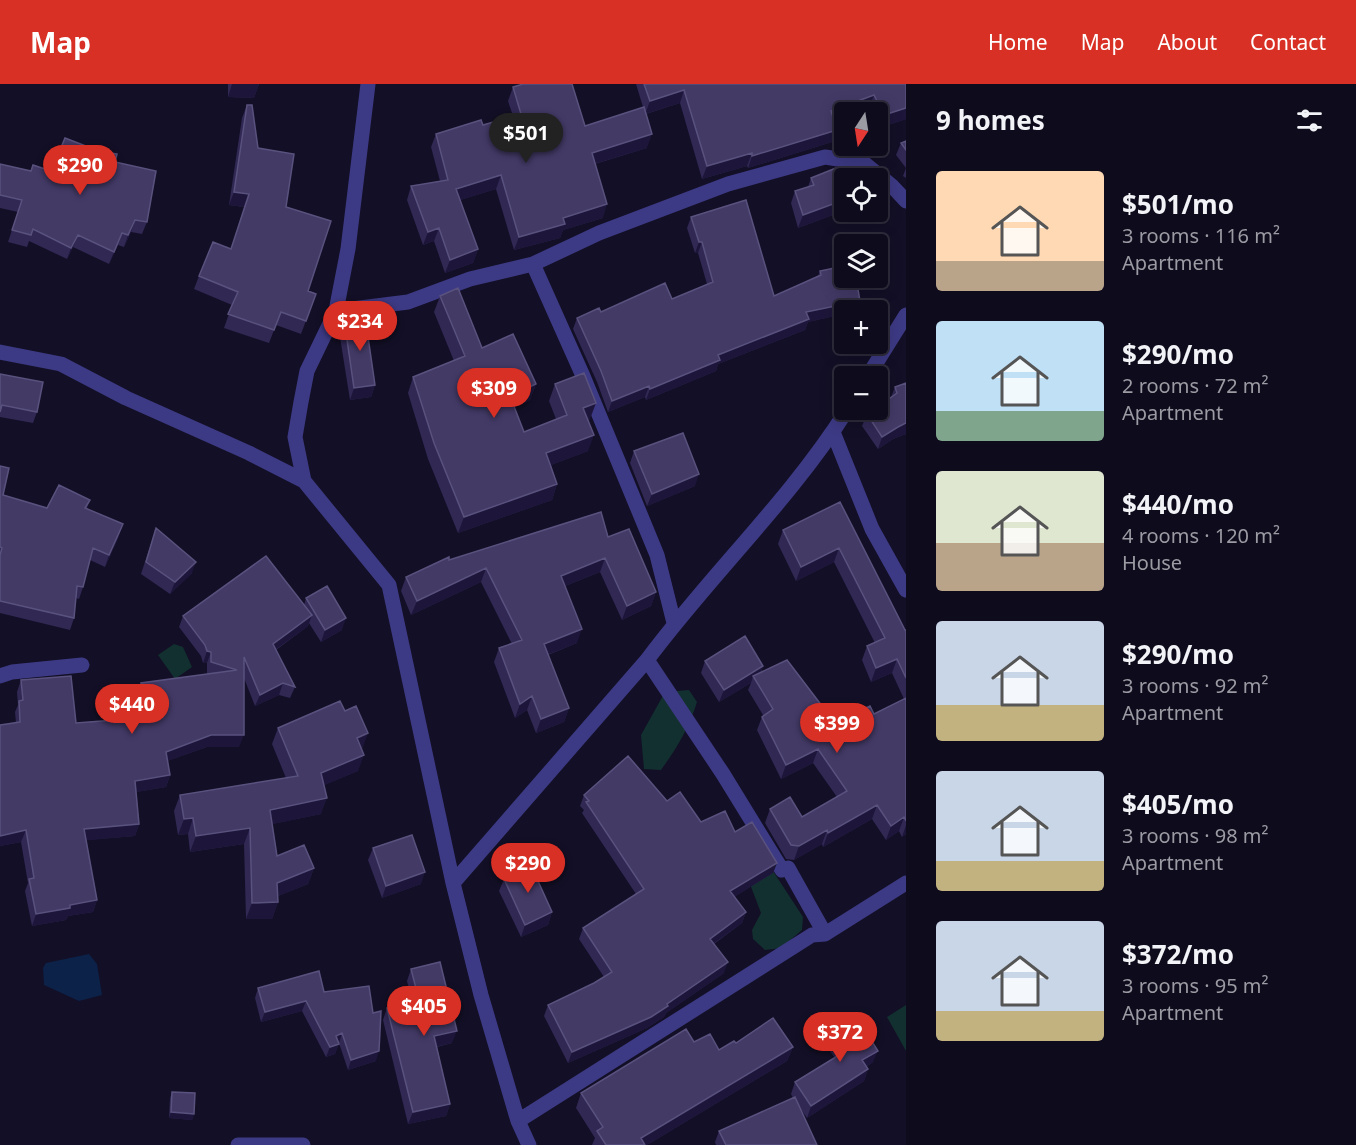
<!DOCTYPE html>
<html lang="en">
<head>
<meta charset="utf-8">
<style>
  body { margin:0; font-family:"Noto Sans",sans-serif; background:#171425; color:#f1f3f6; height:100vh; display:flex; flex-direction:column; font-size:22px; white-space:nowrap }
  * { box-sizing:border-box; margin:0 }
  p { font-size:20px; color:#9b9ba3 }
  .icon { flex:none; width:33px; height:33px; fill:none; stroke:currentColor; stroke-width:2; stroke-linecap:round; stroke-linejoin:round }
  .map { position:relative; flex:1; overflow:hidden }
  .sheet { display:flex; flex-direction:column; background:#0e0b1c; width:450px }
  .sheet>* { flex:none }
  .needle { width:39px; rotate:192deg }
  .buttons { position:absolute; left:834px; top:18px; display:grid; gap:12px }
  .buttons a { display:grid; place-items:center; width:54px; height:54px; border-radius:6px; background:#0e0b1c; box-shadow:0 3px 15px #0003,0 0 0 2px #2e2b3b; font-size:30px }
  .price { position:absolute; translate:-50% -51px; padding:0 14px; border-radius:21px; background:#d93025; color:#fff; font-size:20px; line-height:39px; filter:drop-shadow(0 2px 3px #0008) }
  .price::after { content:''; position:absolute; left:50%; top:36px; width:18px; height:14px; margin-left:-9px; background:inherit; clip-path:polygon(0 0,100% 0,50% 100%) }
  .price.on { background:#222; color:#fff }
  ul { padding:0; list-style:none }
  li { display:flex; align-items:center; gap:18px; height:150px; padding:0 30px }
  li span { display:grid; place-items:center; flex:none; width:168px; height:120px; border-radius:6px; color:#555 }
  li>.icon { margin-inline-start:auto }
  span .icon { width:72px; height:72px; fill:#fffc; stroke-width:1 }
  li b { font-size:26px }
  h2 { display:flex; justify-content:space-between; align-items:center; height:72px; padding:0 30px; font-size:26px }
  header { display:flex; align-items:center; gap:36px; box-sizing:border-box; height:84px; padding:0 30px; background:#d93025; color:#fff }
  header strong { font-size:28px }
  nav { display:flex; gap:33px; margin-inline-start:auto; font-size:21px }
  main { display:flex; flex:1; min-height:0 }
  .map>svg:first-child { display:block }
  .green { fill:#12302f }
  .water { fill:#0c2248 }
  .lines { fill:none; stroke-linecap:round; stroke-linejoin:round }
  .minor { stroke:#3d3a85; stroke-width:15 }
  .wall { fill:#312854 }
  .shaded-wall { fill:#1d163a }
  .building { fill:#433a66; stroke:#5a527e; stroke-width:1.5 }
</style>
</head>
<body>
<header>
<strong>Map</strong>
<nav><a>Home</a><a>Map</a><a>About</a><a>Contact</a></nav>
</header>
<main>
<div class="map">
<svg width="906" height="1061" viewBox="0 0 906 1061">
  <rect width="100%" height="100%" fill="#130f26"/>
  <path class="green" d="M174 560 183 563 192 583 175 595 158 571Z
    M689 606 697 618C688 646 678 662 661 686L644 685 641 651 665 608Z
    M771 784 803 833 802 846 781 864 765 866 753 855 752 846 761 829 750 800Z
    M906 921V967L887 933Z"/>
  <path class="water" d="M89 870 97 880 102 911 79 917 44 901 43 884 46 879Z"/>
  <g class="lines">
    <path class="minor" d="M533 180 583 292 657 471 674 539
      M336 227 408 218 470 195 533 180 599 149 728 100 825 73 864 79 892 102 906 117
      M0 268 61 280 126 314 249 369 304 397 389 501 453 799 481 911 518 1037 529 1061
      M868 292 906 231
      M833 348 872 445 906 506
      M304 397 295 353 301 318 307 287 336 227 348 165 368 0
      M647 576 723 690 782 786 788 784 825 850
      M0 592 12 588 82 581
      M453 799 647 576C711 490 790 416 847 326
      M518 1037 812 851 825 850 906 799
      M238 1061H303"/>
  </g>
  <path class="wall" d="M228 0H259L254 14 228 13Z
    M636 0H906V35L879 44 878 40V28H872L869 24 857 28H844V33L834 37 837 46 832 58 748 84 747 82 702 95 680 19 646 30 647 64 595 80 603 134 563 146 560 154 514 166 496 105 460 116 478 165 473 179 445 189 434 157 423 161 407 116 411 102 440 97 431 63 436 50 483 41 513 32 508 17 513 3 585 42 643 23Z
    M247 21 258 64 286 123 308 207 316 210 301 250 276 241 269 259 224 244 232 221 194 205 199 192 231 165 244 123 229 121 242 34Z
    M906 57V94L903 92 906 84 896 71 901 59Z
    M115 78 147 138 142 150 131 148 124 163 118 161 109 180 73 163 67 175 29 157 27 163 8 158 18 128 0 124V80L31 87H51Z
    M811 94 844 105V127L798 144 791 119 795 107 808 103Z
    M691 133 774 212 818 192 820 187 844 226V230L808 238 805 246 718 280 716 287 646 316 645 313 608 328 597 298 573 245 577 234 601 228 672 215 707 200 698 169H695L687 144Z
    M440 212 482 264 536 300 530 316 514 323 524 348 556 335 549 317 555 300 590 335 588 336V367L551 381 557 400 552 416 458 449 428 375 408 309 413 293 454 277 434 228Z
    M344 235 375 301 371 313 350 316 339 247Z
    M0 290 37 328 33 339 0 333Z
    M906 299V350L893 355 878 365 862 342 867 330 891 313 895 303Z
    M634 367 695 402 647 422 630 379Z
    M0 382 3 411 47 424 90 416 87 424 119 452 105 483 90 476 83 503 79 515 76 514 74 534 70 546 0 529Z
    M840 418 905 546H906V750L902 753 899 747 886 756 872 735 823 763 822 760 794 776 786 775 765 739 770 725 802 733 837 713 813 679 781 695 757 646 762 633 763 631 748 606 751 599 719 618 701 589 705 577 763 582 761 589 835 639 874 630 904 615 892 589 871 598 862 576 867 562 875 559 834 478 796 497 778 460 783 446Z
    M156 444 192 489 170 510 141 490Z
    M608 453 656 508 651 522 622 536 600 488 565 502 577 559 548 571 569 624 564 638 536 649 527 626 515 634 494 578 499 564 512 560 481 498 411 531 401 507 406 493 449 476Z
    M306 514 342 546 321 558 309 539 308 542 276 566 295 603 290 614 279 611 255 622 244 594 239 663H207L167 677 170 691 166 703 136 708 139 740 135 752 86 756 97 816 93 828 68 832 66 836 32 842 25 807 28 799 21 758 0 762V641L16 639 15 628 18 621 17 608 21 596 76 639 113 636 115 633 140 632 137 611 141 599 208 590 207 589V579H203L201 572 179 543 183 532 304 521Z
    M278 644 362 666 358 687 324 701 321 730 272 740 277 772 314 784 308 800 278 812V818L272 835H246L244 760 190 768 188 750 178 751 174 727 180 711 286 694 272 660Z
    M584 711 667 717 701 738 735 748 777 779 773 789 734 813 746 828 742 839 714 860 724 889 666 929 664 933 647 944 568 979 544 932 548 921 594 899 604 893 579 855 583 844 636 810 582 729 584 726 580 722Z
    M373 764 421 800 382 814 368 776Z
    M504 795 552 828 548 841 521 853 499 807Z
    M411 885 452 959 437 963 450 1020 446 1032 408 1040 383 936 387 924 412 917 407 897Z
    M258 904 324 908 376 977 348 986 339 959 335 970 326 973 302 927 261 938 255 914Z
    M830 950 873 978 866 983 868 985 864 997 807 1034 800 1024 817 1061H716L715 1058 719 1047 793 1014 791 1010 795 998 835 974 826 962Z
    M736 959 793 963 787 977 647 1061H592L595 1054 576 1024 581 1009 719 966Z
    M172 1008 194 1030 192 1036 169 1034 170 1014Z"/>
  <path class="shaded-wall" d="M232 0H259L254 14 228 13Z
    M684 6 680 19 645 30 650 17Z
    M874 11 869 24 857 28H844V33L827 40 831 27Z
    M906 24V35L879 44 884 31Z
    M837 46 832 58 748 84 752 72Z
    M652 50 647 64 587 82 592 69Z
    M752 69 747 82 702 95 707 82Z
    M501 91 496 105 451 119 456 105Z
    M234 108 249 110 244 123 229 121Z
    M844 116V127L798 144 803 131Z
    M607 120 603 134 563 146 560 154 514 166 519 153 563 134Z
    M135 136 131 148 124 163 128 151Z
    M439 144 434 157 423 161 428 148Z
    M122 149 118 161 109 180 114 168Z
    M78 151 73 163 67 175 71 164Z
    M699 158H702L698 169H695Z
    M478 165 473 179 445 189 450 176Z
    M860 217 856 226H844V230L808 238 805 246 718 280 716 287 646 316 650 305 806 228Z
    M536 300 530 316 504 328 510 312Z
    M375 301 371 313 350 316 354 304Z
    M649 302 645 313 608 328 612 317Z
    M596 319 590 335 577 341 583 324Z
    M906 339V350L893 355 878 365 882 353 898 343Z
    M594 351 588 367 541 385 546 369Z
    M699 390 695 402 647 422 652 410Z
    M557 400 552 416 458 449 464 433Z
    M123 440 119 452 105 483 109 471Z
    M839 464 834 478 796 497 801 483Z
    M605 474 600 488 555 506 561 492Z
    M196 478 192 489 170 510 175 498Z
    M486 484 481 498 411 531 417 517Z
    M656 508 651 522 622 536 627 522Z
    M312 531 308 542 268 571 273 560Z
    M346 534 342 546 321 558 325 546Z
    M582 545 577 559 539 574 544 560Z
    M207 567 211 568 207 579H203Z
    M897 575 892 589 871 598 876 584Z
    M763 582 759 594 753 592 751 599 719 618 724 606Z
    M283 599 279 611 255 622 260 611Z
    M532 612 527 626 515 634 520 620Z
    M569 624 564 638 536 649 541 635Z
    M368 649 362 666 351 670 357 654Z
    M211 651H244L239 663H207L162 679 166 668Z
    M818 665 813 679 781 695 786 681Z
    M364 671 358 687 315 705 321 689Z
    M170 691 166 703 131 709 135 697Z
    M327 714 321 730 264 742 270 726Z
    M877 721 872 735 823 763 828 749Z
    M904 733 899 747 886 756 891 742Z
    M193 734 188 750 178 751 184 735Z
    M139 740 135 752 80 757 84 745Z
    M906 741V750L902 753Z
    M250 744 244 760 190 768 196 752Z
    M26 746 21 758 0 762V752Z
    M827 746 822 760 794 776 799 762Z
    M777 779 773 789 726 818 730 807Z
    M314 784 308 800 271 815 277 799Z
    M425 788 421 800 382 814 386 802Z
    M97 816 93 828 68 832 66 836 32 842 36 830 70 821Z
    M278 818 272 835H246L252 819Z
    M552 828 548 841 521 853 525 841Z
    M746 828 742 839 706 865 710 855Z
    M728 878 724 889 666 929 664 933 647 944 568 979 572 968 667 920Z
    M306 917 302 927 261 938 265 928Z
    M457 947 452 959 430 964 434 952Z
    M342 949 339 959 333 962 336 952Z
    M339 960 335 970 326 973 330 963Z
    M793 963 787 977 647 1061H638L641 1054Z
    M379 967 376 977 348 986 351 976Z
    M878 967 873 978 858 988 862 976Z
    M868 985 864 997 807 1034 811 1022Z
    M450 1020 446 1032 408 1040 413 1028Z
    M171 1028 194 1030 192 1036 169 1034Z"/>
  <path class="building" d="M523 0H572L585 42 644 23 652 50 592 69 607 120 563 134 565 140 519 153 501 91 456 105 478 165 450 176 439 144 428 148 411 102 448 96 436 50 481 36 483 41 521 30 513 3Z
    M644 0H906V24L884 31 874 11 831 27 837 46 752 72V69L707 82 684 6 650 17Z
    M247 21H252L258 64 294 70 286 123 331 137 308 207 316 210 306 237 281 228 274 246 228 230 238 208 199 192 213 158 231 165 249 110 234 108Z
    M65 54 96 66 117 70 115 78 156 87 147 138 135 136 128 151 122 149 114 168 78 151 71 164 33 145 31 151 12 146 22 116 0 111V80L31 87 33 81 51 87Z
    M906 57V66L901 59Z
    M836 84 844 105V116L803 131 795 107 814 101 811 94Z
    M746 116 774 212 821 191 820 187 844 182V194H856L860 217 806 228 809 235 718 271 720 276 650 305 649 302 612 317 601 287 577 234 599 224 601 228 665 199 672 215 713 198 702 158H699L691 133Z
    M458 204 482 264 513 250 536 300 510 312 524 348 567 331 555 300 584 289 596 319 583 324 594 351 546 369 557 400 464 433 434 359 413 293 465 272 440 212Z
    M365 232 375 301 354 304 344 235Z
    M0 290 43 298 37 328 2 321 0 328Z
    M906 299V339L898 343 882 353 867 330 873 326H878V323L897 309 895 303Z
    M683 349 699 390 652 410 634 367Z
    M0 382 9 384 3 411 47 424 59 401 90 416 85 424 123 440 109 471 93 464 83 503 77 502 74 534 0 517V471L2 464 0 463Z
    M840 418 905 546H906V594L897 575 876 584 867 562 885 554 839 464 801 483 783 446Z
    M601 428 608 453 629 445 656 508 627 522 605 474 561 492 582 545 544 560 569 624 541 635 532 612 520 620 499 564 522 556 486 484 417 517 406 493 449 473V476Z
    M156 444 196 478 175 498 146 478Z
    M266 472 312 531 273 560 295 603 283 599 260 611 244 573V651H211L166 668 170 691 135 697 139 740 84 745 97 816 70 821V824L36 830 29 795 34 794 26 746 0 752V641L20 638 19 617 23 616 21 596 71 592 76 639 115 636V633L146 632 141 599 237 586 211 578V568L207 567 205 561 183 532Z
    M327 502 346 534 325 546 306 514Z
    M745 552 763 582 724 606 705 577Z
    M787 576 835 639 870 622 874 630 906 614V737L904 733 891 742 877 721 828 749 827 746 799 762 791 761 770 725 790 713 802 733 847 707 818 665 786 681 762 633 773 625 753 592Z
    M340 617 345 627 356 622 368 649 357 654 364 671 321 689 327 714 270 726 277 772 304 761 314 784 277 799 278 818 252 819 250 744 196 752 193 734 184 735 180 711 298 692 278 644Z
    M628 672 667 717 680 708 701 738 725 727 735 748 752 738 777 779 730 807 746 828 710 855 728 878 667 920 668 922 651 933 572 968 548 921 594 899 612 888 583 844 644 805 586 718 589 717 584 711Z
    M412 751 425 788 386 802 373 764Z
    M528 775 552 828 525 841 504 795Z
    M440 878 457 947 434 952 450 1020 413 1028 387 924 419 916 411 885Z
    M319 887 324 908 369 902 373 929 381 927 379 967 351 976 342 949 336 952 339 960 330 963 306 917 265 928 258 904Z
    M856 932 878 967 862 976 868 985 811 1022 795 998 844 968 830 950Z
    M773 934 793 963 641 1054 645 1061H606L597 1047 603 1043 581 1009 686 945 694 958 710 950 719 966 734 957 736 959Z
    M172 1008 195 1009 194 1030 171 1028Z
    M795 1013 817 1061H726L719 1047Z"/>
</svg>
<div class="buttons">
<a><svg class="needle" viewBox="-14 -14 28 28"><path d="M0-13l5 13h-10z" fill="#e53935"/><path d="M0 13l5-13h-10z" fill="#9b9ba3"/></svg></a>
<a><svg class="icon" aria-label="locate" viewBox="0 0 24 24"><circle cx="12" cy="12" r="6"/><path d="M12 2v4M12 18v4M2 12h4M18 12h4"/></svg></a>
<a><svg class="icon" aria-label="layers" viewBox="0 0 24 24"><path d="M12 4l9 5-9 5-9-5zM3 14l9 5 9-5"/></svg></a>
<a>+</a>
<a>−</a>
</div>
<b class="price on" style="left:526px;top:80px">$501</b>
<b class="price" style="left:80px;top:112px">$290</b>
<b class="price" style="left:360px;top:268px">$234</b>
<b class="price" style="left:494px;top:335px">$309</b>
<b class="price" style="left:132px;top:651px">$440</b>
<b class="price" style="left:837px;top:670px">$399</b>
<b class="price" style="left:528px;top:810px">$290</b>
<b class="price" style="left:424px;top:953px">$405</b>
<b class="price" style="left:840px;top:979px">$372</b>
</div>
<section class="sheet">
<h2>9 homes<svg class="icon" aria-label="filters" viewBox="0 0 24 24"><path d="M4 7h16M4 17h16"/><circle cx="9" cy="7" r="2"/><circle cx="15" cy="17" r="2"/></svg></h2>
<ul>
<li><span style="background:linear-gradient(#ffd9b3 75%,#b9a48a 0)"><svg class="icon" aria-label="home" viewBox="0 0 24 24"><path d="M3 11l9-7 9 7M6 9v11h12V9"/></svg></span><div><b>$501/mo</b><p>3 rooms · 116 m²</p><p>Apartment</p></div></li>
<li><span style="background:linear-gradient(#bfe0f5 75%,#7fa58c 0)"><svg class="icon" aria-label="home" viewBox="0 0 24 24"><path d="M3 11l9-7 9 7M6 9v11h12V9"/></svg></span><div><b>$290/mo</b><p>2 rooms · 72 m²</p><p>Apartment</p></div></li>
<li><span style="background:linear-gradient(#dfe7d0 60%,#b9a48a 0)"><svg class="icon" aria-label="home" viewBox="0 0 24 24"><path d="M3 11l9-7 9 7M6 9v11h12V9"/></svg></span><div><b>$440/mo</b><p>4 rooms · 120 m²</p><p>House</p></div></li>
<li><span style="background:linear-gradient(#c9d6e8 70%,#c2b280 0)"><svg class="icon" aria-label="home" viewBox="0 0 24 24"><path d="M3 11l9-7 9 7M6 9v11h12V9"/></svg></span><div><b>$290/mo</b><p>3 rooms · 92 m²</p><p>Apartment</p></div></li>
<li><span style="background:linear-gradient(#c9d6e8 75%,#c2b280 0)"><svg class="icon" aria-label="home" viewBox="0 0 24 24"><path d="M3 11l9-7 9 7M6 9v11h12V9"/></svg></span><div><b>$405/mo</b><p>3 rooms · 98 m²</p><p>Apartment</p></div></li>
<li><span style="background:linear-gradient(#c9d6e8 75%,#c2b280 0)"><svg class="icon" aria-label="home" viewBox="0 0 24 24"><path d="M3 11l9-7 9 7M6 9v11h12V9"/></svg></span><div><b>$372/mo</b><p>3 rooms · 95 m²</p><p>Apartment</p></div></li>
</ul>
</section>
</main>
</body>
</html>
